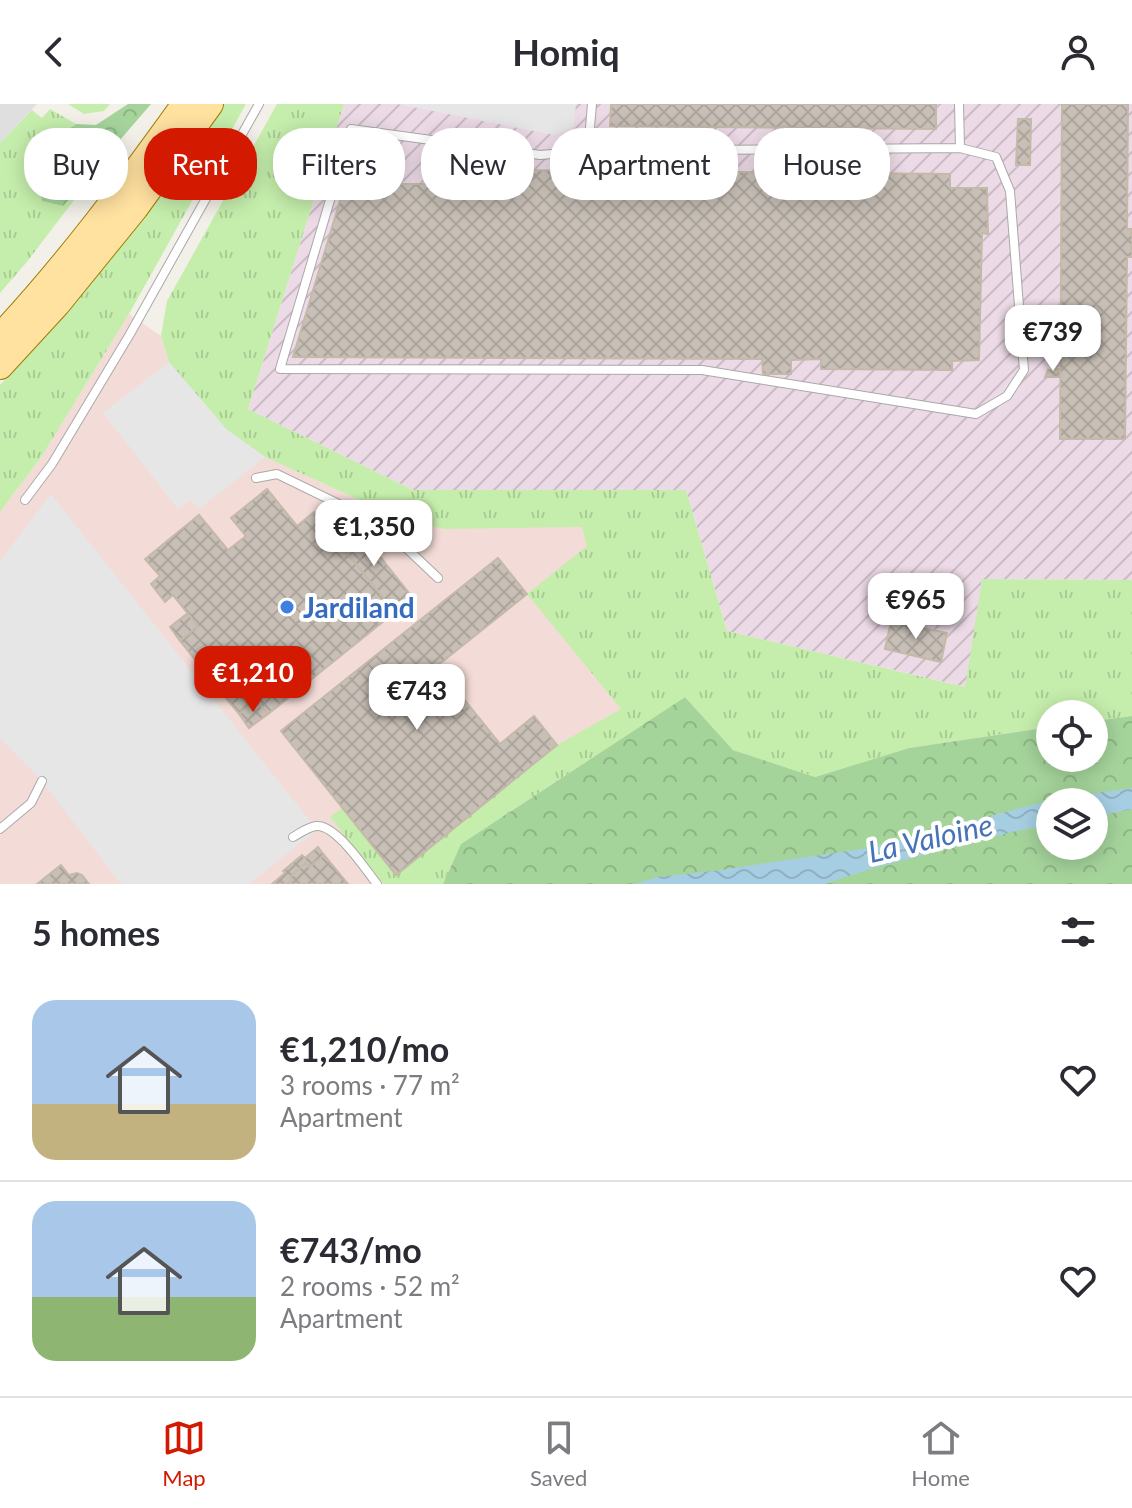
<!DOCTYPE html>
<html lang="en">
<head>
<meta charset="utf-8">
<style>
  body { margin:0; font-family:Lato,sans-serif; background:#f7f7f7; color:#2b2b33; height:100vh; display:flex; flex-direction:column; font-size:30px; white-space:nowrap }
  * { box-sizing:border-box; margin:0 }
  p { font-size:26px; color:#7c7c81 }
  .icon { flex:none; width:44px; height:44px; fill:none; stroke:currentColor; stroke-width:2; stroke-linecap:round; stroke-linejoin:round }
  .map { position:relative; height:780px; overflow:hidden }
  .panel { display:flex; flex-direction:column; background:#fff; flex:1 }
  .panel>* { flex:none }
  .banner { position:absolute; left:24px; top:24px; width:1084px; height:72px; display:flex; gap:16px }
  .controls { position:absolute; left:1036px; top:596px; display:grid; gap:16px }
  .controls a { display:grid; place-items:center; width:72px; height:72px; border-radius:50%; background:#fff; box-shadow:0 4px 20px #0003; font-size:40px }
  .price { position:absolute; translate:-50% -68px; padding:0 18px; border-radius:16px; background:#fff; color:#222; font-size:26px; line-height:52px; filter:drop-shadow(0 2px 4px #0008) }
  .price::after { content:''; position:absolute; left:50%; top:48px; width:24px; height:18px; margin-left:-12px; background:inherit; clip-path:polygon(0 0,100% 0,50% 100%) }
  .price.selected { background:#d31900; color:#fff }
  ul { padding:0; list-style:none }
  li { display:flex; align-items:center; gap:24px; height:200px; padding:0 32px }
  li+li { border-top:2px solid #e1e1e2 }
  li span { display:grid; place-items:center; flex:none; width:224px; height:160px; border-radius:24px; color:#555 }
  li>.icon { margin-inline-start:auto }
  span .icon { width:96px; height:96px; fill:#fffc; stroke-width:1 }
  li b { font-size:34px }
  h2 { display:flex; justify-content:space-between; align-items:center; height:96px; padding:0 32px; font-size:34px }
  .chip { padding:0 28px; border-radius:32px; background:#fff; box-shadow:0 4px 20px #0003; font-size:28px; line-height:72px }
  .chip.selected { background:#d31900; color:#fff }
  header { display:flex; justify-content:space-between; align-items:center; height:104px; padding:0 32px; background:#fff; font-size:36px; font-weight:700 }
  .tab-bar { display:flex; justify-content:space-around; align-items:center; height:112px; border-top:2px solid #e1e1e2; background:#fff; font-size:22px; color:#7c7c81 }
  .tab-bar a { display:grid; justify-items:center; gap:4px }
  .tab-bar .selected { color:#d31900 }
  .map>svg:first-child { display:block }
  .residential { fill:#e0dfdf }
  .commercial { fill:#f3dcd7 }
  .industrial { fill:url(#industrial-furrows) }
  .grass { fill:url(#grass-tufts) }
  .forest { fill:url(#forest-crowns); fill-rule:evenodd }
  .parking { fill:#e6e6e6 }
  .water { fill:url(#water-waves) }
  .building { fill:url(#building-cross-hatch); stroke:#c5b9a9; stroke-width:2 }
  .lines { fill:none; stroke-linecap:round; stroke-linejoin:round }
  .lane-casing { stroke:#a9a9a9; stroke-width:10 }
  .primary-casing { stroke:#9f7d00; stroke-width:28 }
  .lane { stroke:#fff; stroke-width:8 }
  .primary { stroke:#ffe1a0; stroke-width:26 }
  .shop-dot { fill:#3f7fe0; stroke:#fff; stroke-width:3 }
  .labels { text-anchor:middle; dominant-baseline:central; stroke-width:8; stroke-linejoin:round; paint-order:stroke }
  .shop-label { font-size:28px; font-weight:bold; fill:#366cbe; stroke:#fff; text-anchor:start }
  .water-label { font-size:30px; font-style:italic; fill:#4672b9; stroke:#fff }
</style>
</head>
<body>
<header><svg class="icon" aria-label="back" viewBox="0 0 24 24"><path d="M15 5l-7 7 7 7"/></svg>Homiq<svg class="icon" aria-label="person" viewBox="0 0 24 24"><circle cx="12" cy="8" r="4"/><path d="M4 21q1-7 8-7t8 7"/></svg></header>
<div class="map">
<svg width="1132" height="780" viewBox="0 0 1132 780">
  <defs>
    <pattern id="industrial-furrows" width="10" height="10" patternUnits="userSpaceOnUse" patternTransform="scale(2)"><rect width="10" height="10" fill="#ecdae6"/><path d="M-1 1l2-2M0 10L10 0M9 11l2-2" fill="none" stroke="#cabbc5"/></pattern>
    <pattern id="grass-tufts" width="24" height="20" patternUnits="userSpaceOnUse" patternTransform="scale(2)"><rect width="24" height="20" fill="#c5eeac"/><path d="M3 7l-1-3M5 7V3M7 7l1-3M15 17l-1-3M17 17v-4M19 17l1-3" fill="none" stroke="#a9cc94"/></pattern>
    <pattern id="forest-crowns" width="20" height="18" patternUnits="userSpaceOnUse" patternTransform="scale(2)"><rect width="20" height="18" fill="#a5d49b"/><path d="M2 6a3 3 0 1 1 6 0M12 15a3 3 0 1 1 6 0" fill="none" stroke="#8eb685"/></pattern>
    <pattern id="water-waves" width="16" height="10" patternUnits="userSpaceOnUse" patternTransform="scale(2)"><rect width="16" height="10" fill="#a6cee2"/><path d="M0 5q4-4 8 0t8 0" fill="none" stroke="#8fb1c2"/></pattern>
    <pattern id="building-cross-hatch" width="8" height="8" patternUnits="userSpaceOnUse" patternTransform="scale(2)"><rect width="8" height="8" fill="#c8c0b7"/><path d="M0 0l8 8M0 8l8-8" fill="none" stroke="#aca59d"/></pattern>
  </defs>
  <rect width="100%" height="100%" fill="#f2f0e8"/>
  <path class="residential" d="M0 0H37L0 39Z"/>
  <path class="commercial" d="M129 210 161 232 169 258 226 325 265 353 406 417 593 385 727 527 461 740 443 780H0V408L42 352Z"/>
  <path class="industrial" d="M344 0H1132V476L982 475 966 583 727 527 686 386H413L248 305Z"/>
  <path class="grass" d="M68 0H110L104 7 84 10Z
    M222 0H246L129 210 42 352 0 408V281L39 240 119 143Z
    M277 0H344L248 305 413 386H686L727 527 965 583 982 475 1132 476V612L1094 617V610H1050V623L909 644 815 673 733 646 685 593 461 740 443 780H383L330 713 342 704 396 771 557 641 621 605 527 490 587 442 582 423 445 425 406 417 265 353 226 325 169 258 161 232 167 197Z
    M50 5 76 20 41 46 37 70 42 97 63 102 120 36 26 159 0 189V39L32 6 42 14Z"/>
  <path class="forest" d="M128 0H151L63 102 42 97 37 70 41 46 76 20 96 21Z
    M685 593 733 646 815 673 909 644 1050 623V654H1094V617L1132 612V780H443L461 740ZM1050 698H1094V742H1050Z"/>
  <path class="parking" d="M397 0H576L574 22 554 31Z
    M169 258 226 325 265 353 199 405 191 396 178 405 103 309Z
    M51 390 317 726 249 780H121L42 677 0 634V457Z"/>
  <path class="water" d="M1132 684V705L1094 713V698H1050V721L1016 727 873 764 824 780H635L658 773 714 767 868 744 1055 695Z"/>
  <path class="building" d="M611 0H936V25L610 22Z
    M1062 0H1128L1127 125H1132V153H1127L1125 335H1060Z
    M1018 15H1031L1030 61H1016Z
    M505 66 950 70V84H987L988 130 982 129 979 256 952 257V266L821 265V255L791 256V270H763L762 255 293 253 345 80H505Z
    M1060 265V273H1045L1048 266Z
    M267 385 297 422 314 408 395 508 268 610 256 596 239 610 180 537 198 522 173 491 165 498 151 480 160 472 145 455 199 411 228 446 246 432 231 414Z
    M355 421 413 494 395 508 336 436Z
    M498 454 527 490 437 562 500 640 534 612 557 641 396 771 281 627Z
    M188 509 198 522 180 537 170 523Z
    M891 517 947 529 941 558 885 545Z
    M256 596 268 610 249 624 239 610Z
    M318 743 324 751 309 763 306 759 290 773 293 776 288 780H272L285 769 283 767 302 751 305 754Z
    M324 751 348 780H288L293 776 290 773 306 759 309 763Z
    M61 761 69 771 77 769 82 771 89 780H37Z"/>
  <g class="lines">
    <defs>
      <path id="lane" d="M592 0 588 47 960 44 959 0
        M588 47 540 51 351 25 280 265 702 266 976 310 1007 292 1024 266 1010 87 996 53 960 44
        M256 374 277 370 382 421 438 474
        M25 396 52 360 130 230 259 0
        M0 725 31 699 42 677
        M293 733C300 729 308 723 316 722 336 720 365 765 377 780"/>
      <path id="primary" d="M0 233C68 160 127 81 185 0
        M0 262 57 200 135 104 210 0"/>
    </defs>
    <use href="#lane" class="lane-casing"/>
    <use href="#primary" class="primary-casing"/>
    <use href="#lane" class="lane"/>
    <use href="#primary" class="primary"/>
  </g>
  <circle class="shop-dot" cx="287" cy="503" r="8"/>
  <g class="labels">
    <g class="shop-label">
      <text x="303" y="503">Jardiland</text>
    </g>
    <g class="water-label">
      <text transform="translate(930 733) rotate(-13)">La Valoine</text>
    </g>
  </g>
</svg>
<div class="controls">
<a><svg class="icon" aria-label="locate" viewBox="0 0 24 24"><circle cx="12" cy="12" r="6"/><path d="M12 2v4M12 18v4M2 12h4M18 12h4"/></svg></a>
<a><svg class="icon" aria-label="layers" viewBox="0 0 24 24"><path d="M12 4l9 5-9 5-9-5zM3 14l9 5 9-5"/></svg></a>
</div>
<b class="price" style="left:1053px;top:269px">€739</b>
<b class="price" style="left:374px;top:464px">€1,350</b>
<b class="price" style="left:916px;top:537px">€965</b>
<b class="price selected" style="left:253px;top:610px">€1,210</b>
<b class="price" style="left:417px;top:628px">€743</b>
<div class="banner">
<a class="chip">Buy</a>
<a class="chip selected">Rent</a>
<a class="chip">Filters</a>
<a class="chip">New</a>
<a class="chip">Apartment</a>
<a class="chip">House</a>
</div>
</div>
<section class="panel">
<h2>5 homes<svg class="icon" aria-label="filters" viewBox="0 0 24 24"><path d="M4 7h16M4 17h16"/><circle cx="9" cy="7" r="2"/><circle cx="15" cy="17" r="2"/></svg></h2>
<ul>
<li><span style="background:linear-gradient(#a9c7e8 65%,#c2b280 0)"><svg class="icon" aria-label="home" viewBox="0 0 24 24"><path d="M3 11l9-7 9 7M6 9v11h12V9"/></svg></span><div><b>€1,210/mo</b><p>3 rooms · 77 m²</p><p>Apartment</p></div><svg class="icon" aria-label="heart" viewBox="0 0 24 24"><path d="M12 20l-8-8c-3-5 5-10 8-4 3-6 11-1 8 4z"/></svg></li>
<li><span style="background:linear-gradient(#a9c7e8 60%,#8fb573 0)"><svg class="icon" aria-label="home" viewBox="0 0 24 24"><path d="M3 11l9-7 9 7M6 9v11h12V9"/></svg></span><div><b>€743/mo</b><p>2 rooms · 52 m²</p><p>Apartment</p></div><svg class="icon" aria-label="heart" viewBox="0 0 24 24"><path d="M12 20l-8-8c-3-5 5-10 8-4 3-6 11-1 8 4z"/></svg></li>
</ul>
</section>
<nav class="tab-bar">
<a class="selected"><svg class="icon" aria-label="map" viewBox="0 0 24 24"><path d="M3 6l6-2 6 2 6-2v14l-6 2-6-2-6 2zM9 4v14M15 6v14"/></svg>Map</a>
<a><svg class="icon" aria-label="saved" viewBox="0 0 24 24"><path d="M7 4h10v16l-5-4-5 4z"/></svg>Saved</a>
<a><svg class="icon" aria-label="home" viewBox="0 0 24 24"><path d="M3 11l9-7 9 7M6 9v11h12V9"/></svg>Home</a>
</nav>
</body>
</html>
